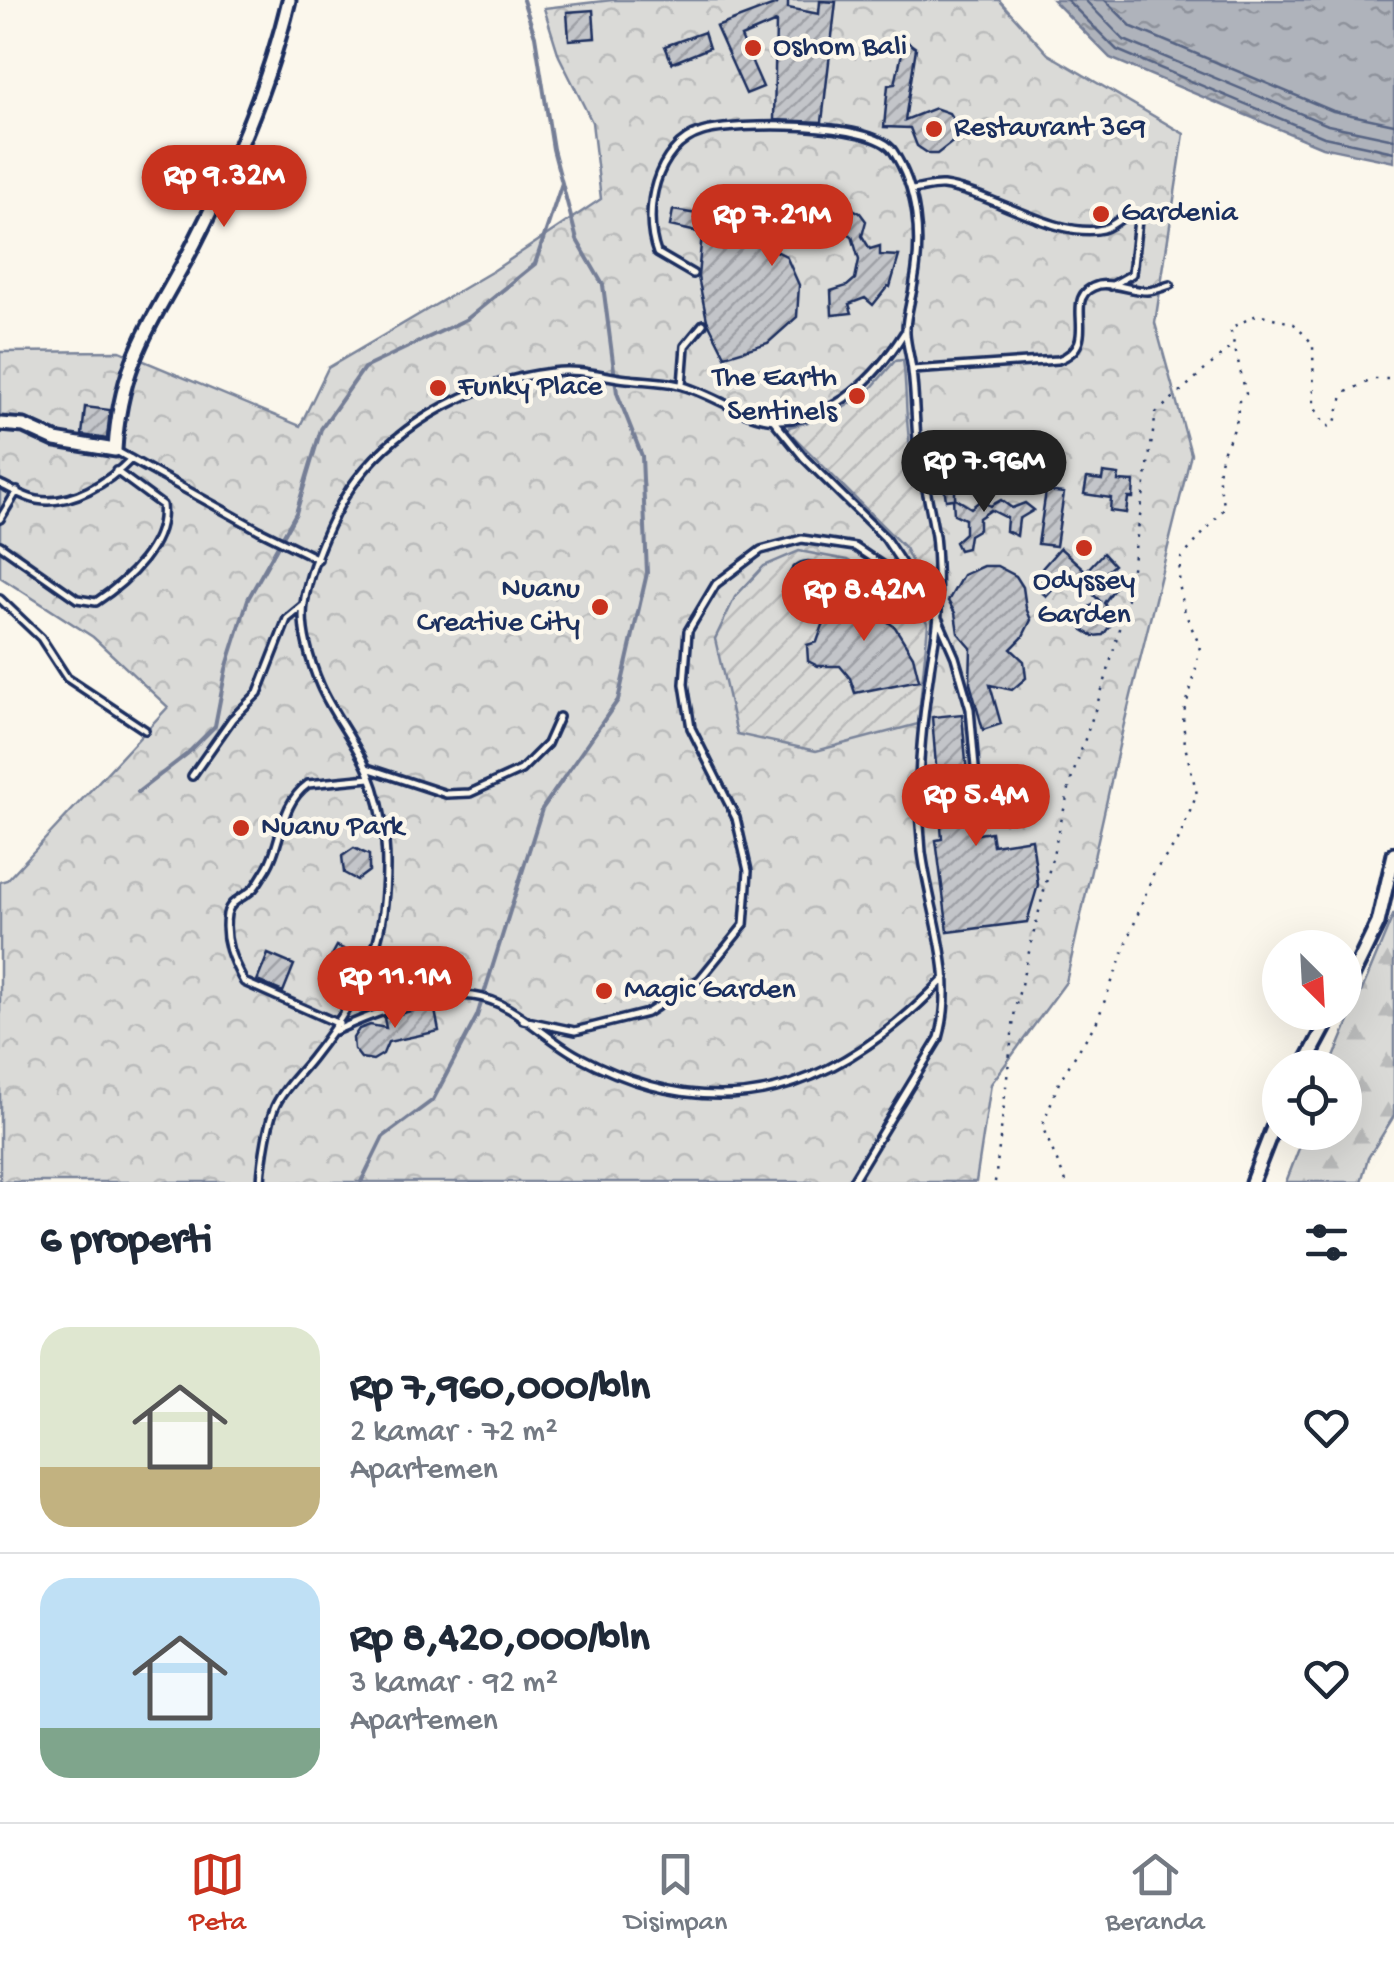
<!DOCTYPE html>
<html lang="id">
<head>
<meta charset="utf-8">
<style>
  body { margin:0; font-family:"Gochi Hand",sans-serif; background:#f6f6f7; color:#1f2937; height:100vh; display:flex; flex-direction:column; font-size:38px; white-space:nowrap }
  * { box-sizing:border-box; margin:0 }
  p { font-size:32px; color:#747a83 }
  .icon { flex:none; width:55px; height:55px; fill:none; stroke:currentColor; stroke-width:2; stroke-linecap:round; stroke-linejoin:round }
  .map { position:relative; height:1182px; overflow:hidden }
  .side { display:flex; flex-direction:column; background:#fff; flex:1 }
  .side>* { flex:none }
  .needle { width:65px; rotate:156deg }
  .controls { position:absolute; left:1262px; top:930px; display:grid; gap:20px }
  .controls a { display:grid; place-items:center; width:100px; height:100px; border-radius:50%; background:#fff; box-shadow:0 10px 40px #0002; font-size:50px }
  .price { position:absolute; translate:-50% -85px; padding:0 22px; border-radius:35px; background:#c8321e; color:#fff; font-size:32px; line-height:65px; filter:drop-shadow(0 2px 5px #0008) }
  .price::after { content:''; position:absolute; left:50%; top:60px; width:30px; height:22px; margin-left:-15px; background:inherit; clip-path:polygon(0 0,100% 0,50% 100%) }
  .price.selected { background:#222; color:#fff }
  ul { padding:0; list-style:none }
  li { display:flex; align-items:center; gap:30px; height:250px; padding:0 40px }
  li+li { border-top:2px solid #e0e1e3 }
  li span { display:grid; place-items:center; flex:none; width:280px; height:200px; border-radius:30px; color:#555 }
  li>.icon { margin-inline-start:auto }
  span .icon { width:120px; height:120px; fill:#fffc; stroke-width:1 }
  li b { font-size:42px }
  h2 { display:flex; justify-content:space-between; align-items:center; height:120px; padding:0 40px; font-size:42px }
  .dock { display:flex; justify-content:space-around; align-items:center; height:140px; border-top:2px solid #e0e1e3; background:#fff; font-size:28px; color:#747a83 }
  .dock a { display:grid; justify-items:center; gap:5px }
  .dock .selected { color:#c8321e }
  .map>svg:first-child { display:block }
  .forest { fill:url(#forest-firs); stroke:#7a849a; stroke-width:2.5 }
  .park { fill:url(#park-crowns); stroke:#7a849a; stroke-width:2.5 }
  .garden { fill:url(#garden-furrows); stroke:#7a849a; stroke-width:2.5 }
  .water { fill:url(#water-ripples); stroke:#747e96; stroke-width:2.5 }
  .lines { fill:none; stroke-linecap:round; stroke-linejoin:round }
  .shore { stroke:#566483; stroke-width:2.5 }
  .stream { stroke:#747e96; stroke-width:4 }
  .building { fill:url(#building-hatch); stroke:#1b2f5e; stroke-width:2.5 }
  .lane-casing { stroke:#1b2f5e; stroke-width:12 }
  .street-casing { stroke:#1b2f5e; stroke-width:19 }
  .path { stroke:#1b2f5e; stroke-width:2.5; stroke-dasharray:2.5 8; stroke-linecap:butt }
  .lane { stroke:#fbf7ec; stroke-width:5 }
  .street { stroke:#fbf7ec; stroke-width:11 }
  .poi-dot { fill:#c8321e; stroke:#fbf7ec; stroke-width:4 }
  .labels { text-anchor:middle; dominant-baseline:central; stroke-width:9; stroke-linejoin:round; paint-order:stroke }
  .poi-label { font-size:30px; fill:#1b2f5e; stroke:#fbf7ec; text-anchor:start }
</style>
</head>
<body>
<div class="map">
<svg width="1394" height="1182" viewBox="0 0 1394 1182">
  <defs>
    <pattern id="forest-firs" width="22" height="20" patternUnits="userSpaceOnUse" patternTransform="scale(2.5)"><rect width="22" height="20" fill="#dadad7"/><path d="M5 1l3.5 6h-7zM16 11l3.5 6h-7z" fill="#babbbb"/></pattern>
    <pattern id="park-crowns" width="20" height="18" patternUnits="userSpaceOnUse" patternTransform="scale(2.5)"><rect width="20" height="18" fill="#dadad7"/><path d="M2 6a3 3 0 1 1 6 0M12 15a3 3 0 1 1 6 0" fill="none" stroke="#babbbb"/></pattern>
    <pattern id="garden-furrows" width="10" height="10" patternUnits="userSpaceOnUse" patternTransform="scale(2.5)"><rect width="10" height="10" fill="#dadad7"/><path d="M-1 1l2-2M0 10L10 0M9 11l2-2" fill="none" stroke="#babbbb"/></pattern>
    <pattern id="water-ripples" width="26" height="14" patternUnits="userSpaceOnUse" patternTransform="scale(2.5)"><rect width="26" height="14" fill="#afb3bb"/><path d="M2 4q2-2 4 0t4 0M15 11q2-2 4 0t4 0" fill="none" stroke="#8e929b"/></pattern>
    <pattern id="building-hatch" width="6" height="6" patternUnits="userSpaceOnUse" patternTransform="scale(2.5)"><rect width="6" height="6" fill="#c3c5c9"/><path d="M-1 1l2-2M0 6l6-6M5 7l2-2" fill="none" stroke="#9ea0a6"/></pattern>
  </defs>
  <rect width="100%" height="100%" fill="#fbf7ec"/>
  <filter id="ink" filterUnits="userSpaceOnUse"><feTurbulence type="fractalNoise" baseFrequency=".01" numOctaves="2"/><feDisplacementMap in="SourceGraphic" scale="20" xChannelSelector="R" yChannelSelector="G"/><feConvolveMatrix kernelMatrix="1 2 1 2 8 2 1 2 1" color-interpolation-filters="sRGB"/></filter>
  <g filter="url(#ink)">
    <path class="forest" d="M1394 913V1116L1368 1158 1361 1182H1286L1305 1133 1345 1132V1068L1330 1067Z"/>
    <path class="park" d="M612 0H999L1048 54 1184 134 1155 323 1191 454 1123 728 1066 982 991 1084 976 1182H0V882L7 880 168 707 93 637 0 577V352L120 351 300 426 328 368 493 271 601 199 592 122 559 56 544 8Z"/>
    <path class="garden" d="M903 360C907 388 905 417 910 446 916 477 949 558 926 582L920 579 905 548 789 432V427L828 417 848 405 867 393 895 361Z
      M799 551 847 560 912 599 928 624 918 724 816 751 737 734 715 639 735 597 764 566Z"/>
    <path class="water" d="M1053 0H1394V162L1322 147 1110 58Z"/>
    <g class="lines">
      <path class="shore" d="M1067 0 1117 50 1324 137 1394 152
        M1085 0 1124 40 1328 125 1394 139
        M1105 0 1132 27 1333 111 1394 124"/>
      <path class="stream" d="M138 792 187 754 215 726 226 669 248 599 296 513 321 429 364 368 467 319 535 264 562 183
        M361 1182 383 1137 433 1100 477 1016 542 809 618 700 647 573 642 456 617 393 603 285 577 240 553 149 535 36 523 0"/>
    </g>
    <path class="building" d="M777 0H788V8L819 14 820 1 836 2 822 122 774 120 776 22 741 37 763 87 746 94 716 27 777 4Z
      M593 10 595 38 569 40 567 12Z
      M704 32 709 48 672 63 665 46Z
      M905 40 916 48 905 120 935 108 949 113 957 125 955 140 937 154H929L917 146 910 128 884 127 888 85 895 84Z
      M807 194 835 199 860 213 866 221 862 236 870 249 880 246V255L899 256 890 287 888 286 873 305 865 298 849 304 852 313 832 315 831 291 847 286 855 279 859 260 852 236 829 222 798 221 730 241 768 247 786 256 799 285 797 317 768 343 725 356 707 320 698 277 702 233 670 226 673 210 727 219V214L737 215 760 203Z
      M85 407 110 410 107 439 82 435Z
      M1103 473 1119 475 1118 481 1134 482 1133 498H1128L1126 513 1110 511 1111 498 1084 494 1087 478 1102 480Z
      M955 484V498L971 508 981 500 990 506 1001 500 1012 508 1025 503 1034 510 1019 519 1017 536 1006 531 1007 518 991 510 979 518V529L969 535 967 548 959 550 955 542 965 533V519L954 514 953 499 946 500 944 486Z
      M1046 491 1064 493 1056 546 1038 544Z
      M1060 548 1086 571 1103 553 1114 565 1106 572 1119 582 1104 603 1111 612 1113 622 1103 635 1093 636 1083 630 1080 620 1083 610 1100 601 1069 571 1046 596 1030 582Z
      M788 581a20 20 0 1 1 40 0a20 20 0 1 1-40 0Z
      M983 566H997L1016 576 1023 587 1026 608 1031 620 1022 638 1011 649 1024 661 1026 678 1012 690 990 685 1001 724 983 730 970 683 971 648 958 633 955 613 948 601 963 575Z
      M858 580 889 600 879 615 895 627 913 656 919 680 855 693 850 678 840 666H818L808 661 807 645 817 642 823 625 849 604 845 597Z
      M962 714 972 835 991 832 993 845 1032 839 1038 885 1027 922 948 932 936 840 942 839 932 717Z
      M354 848 369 855V871L357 880 344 873 342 856Z
      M337 946 352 953 337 981 322 974Z
      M268 954 294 965 283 992 257 981Z
      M434 1005 439 1031 388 1042 383 1054 373 1060 361 1058 354 1049 353 1038 359 1029 370 1025 386 1028 384 1018Z"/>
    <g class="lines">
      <defs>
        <path id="lane" d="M912 190C922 189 933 185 943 186 990 192 1059 240 1103 229 1113 226 1121 218 1130 212L1138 220 1132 274 1111 286
          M693 274 657 253C642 212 655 146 702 132 736 122 873 121 893 151 918 189 922 238 914 282 912 298 905 318 906 334 907 347 911 359 912 371 915 394 915 417 917 439 921 471 930 504 935 536 938 560 937 587 938 611 938 631 932 652 930 671 924 711 919 751 919 791 919 811 920 832 922 852 930 914 957 975 939 1038L852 1182
          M912 370 1058 360C1105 343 1057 296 1099 285 1113 282 1132 291 1147 291 1154 291 1163 287 1170 285
          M682 385 685 346 703 324
          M774 421 804 458 885 538 938 618 955 657 970 709 979 814
          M118 452 259 530 318 559
          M0 484C11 489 25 498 37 500 71 506 109 482 131 459
          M0 519 17 491
          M0 545 77 599 96 602C128 581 167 544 162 505L116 471
          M0 599 41 638 67 678 145 730
          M367 768 446 794 470 793 521 770 547 744 559 717
          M192 776 232 719 258 693 287 619 304 605
          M523 1020 575 1031 647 1013 700 979 744 925 748 871 736 818 691 728 684 684 688 631 716 584 761 550 802 539 855 547 919 590
          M339 1024 244 982C232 960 223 940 227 914 230 900 244 898 254 888 259 882 263 874 267 868 283 841 279 805 308 784L370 778
          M335 1031C375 1013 429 991 473 996 513 1001 544 1038 578 1056 722 1133 838 1091 945 978
          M261 1182C262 1162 268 1117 278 1101 286 1086 300 1073 311 1059 345 1016 376 968 383 912 389 863 387 817 368 771 355 741 333 715 320 685 310 662 300 628 304 604 309 567 335 507 357 479 403 419 478 381 552 372 577 368 602 376 627 379 644 381 663 381 679 385 713 393 744 420 779 420 835 420 877 376 904 333"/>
        <path id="street" d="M0 424 24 426 55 440 115 450C120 359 154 321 194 244 234 166 269 85 289 0
          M1345 991 1378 923 1394 854
          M1303 1068 1333 1012
          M1252 1182 1280 1110"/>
      </defs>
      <use href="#lane" class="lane-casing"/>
      <use href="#street" class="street-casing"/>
      <path class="path" d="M995 1182 1015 1009 1072 777 1107 675 1128 594 1156 413 1232 346
        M1066 1182 1042 1126 1060 1080 1097 1021 1154 872 1178 841 1197 794 1185 746 1183 715 1194 678 1200 646 1185 613 1179 584 1180 560 1225 508C1222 495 1217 481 1219 467 1222 444 1242 428 1237 403L1246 394 1230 328 1259 314 1294 324 1313 344 1314 407 1327 427 1335 422 1344 393 1374 379H1394"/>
      <use href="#lane" class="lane"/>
      <use href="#street" class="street"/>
    </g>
  </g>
  <g class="poi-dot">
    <circle cx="753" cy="48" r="10"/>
    <circle cx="934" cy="129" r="10"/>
    <circle cx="1101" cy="214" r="10"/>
    <circle cx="438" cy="388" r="10"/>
    <circle cx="857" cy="396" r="10"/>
    <circle cx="1084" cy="548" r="10"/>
    <circle cx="600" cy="607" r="10"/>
    <circle cx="241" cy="828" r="10"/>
    <circle cx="604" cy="991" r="10"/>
  </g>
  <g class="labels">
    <g class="poi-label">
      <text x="773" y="48">Oshom Bali</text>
      <text x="954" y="129">Restaurant 369</text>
      <text x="1121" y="214">Gardenia</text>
      <text x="837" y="379" text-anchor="end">The Earth<tspan x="837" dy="34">Sentinels</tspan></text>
      <text x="458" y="388">Funky Place</text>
      <text x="1084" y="582" text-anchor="middle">Odyssey<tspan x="1084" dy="34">Garden</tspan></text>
      <text x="580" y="590" text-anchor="end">Nuanu<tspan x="580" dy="34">Creative City</tspan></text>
      <text x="261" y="828">Nuanu Park</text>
      <text x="624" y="991">Magic Garden</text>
    </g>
  </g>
</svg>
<div class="controls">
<a><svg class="needle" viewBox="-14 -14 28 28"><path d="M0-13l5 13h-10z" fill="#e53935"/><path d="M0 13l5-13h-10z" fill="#747a83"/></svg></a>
<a><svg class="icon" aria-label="locate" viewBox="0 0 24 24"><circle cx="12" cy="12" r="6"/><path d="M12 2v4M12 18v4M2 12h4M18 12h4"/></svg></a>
</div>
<b class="price" style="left:224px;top:230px">Rp 9.32M</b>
<b class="price" style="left:772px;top:269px">Rp 7.21M</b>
<b class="price selected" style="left:984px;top:515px">Rp 7.96M</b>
<b class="price" style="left:864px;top:644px">Rp 8.42M</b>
<b class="price" style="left:976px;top:849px">Rp 5.4M</b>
<b class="price" style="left:395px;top:1031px">Rp 11.1M</b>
</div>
<section class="side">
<h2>6 properti<svg class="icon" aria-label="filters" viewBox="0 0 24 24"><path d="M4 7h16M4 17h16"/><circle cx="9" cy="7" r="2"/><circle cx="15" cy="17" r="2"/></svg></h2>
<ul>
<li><span style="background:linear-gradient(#dfe7d0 70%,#c2b280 0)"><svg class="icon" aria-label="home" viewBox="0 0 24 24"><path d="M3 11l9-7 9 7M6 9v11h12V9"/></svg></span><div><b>Rp 7,960,000/bln</b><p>2 kamar · 72 m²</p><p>Apartemen</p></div><svg class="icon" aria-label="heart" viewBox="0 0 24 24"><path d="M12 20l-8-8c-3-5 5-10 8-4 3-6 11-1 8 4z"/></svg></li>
<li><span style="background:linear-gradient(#bfe0f5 75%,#7fa58c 0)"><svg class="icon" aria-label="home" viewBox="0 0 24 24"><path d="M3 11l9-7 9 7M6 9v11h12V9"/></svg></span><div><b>Rp 8,420,000/bln</b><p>3 kamar · 92 m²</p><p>Apartemen</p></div><svg class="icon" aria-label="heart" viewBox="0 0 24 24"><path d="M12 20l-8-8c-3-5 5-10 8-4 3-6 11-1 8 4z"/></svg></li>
</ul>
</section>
<nav class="dock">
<a class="selected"><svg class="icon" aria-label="map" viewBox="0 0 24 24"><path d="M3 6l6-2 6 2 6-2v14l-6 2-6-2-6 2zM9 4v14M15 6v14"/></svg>Peta</a>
<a><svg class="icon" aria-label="saved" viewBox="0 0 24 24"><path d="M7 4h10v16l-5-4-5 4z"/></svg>Disimpan</a>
<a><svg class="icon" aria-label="home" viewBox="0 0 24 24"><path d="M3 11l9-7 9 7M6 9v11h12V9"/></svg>Beranda</a>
</nav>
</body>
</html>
